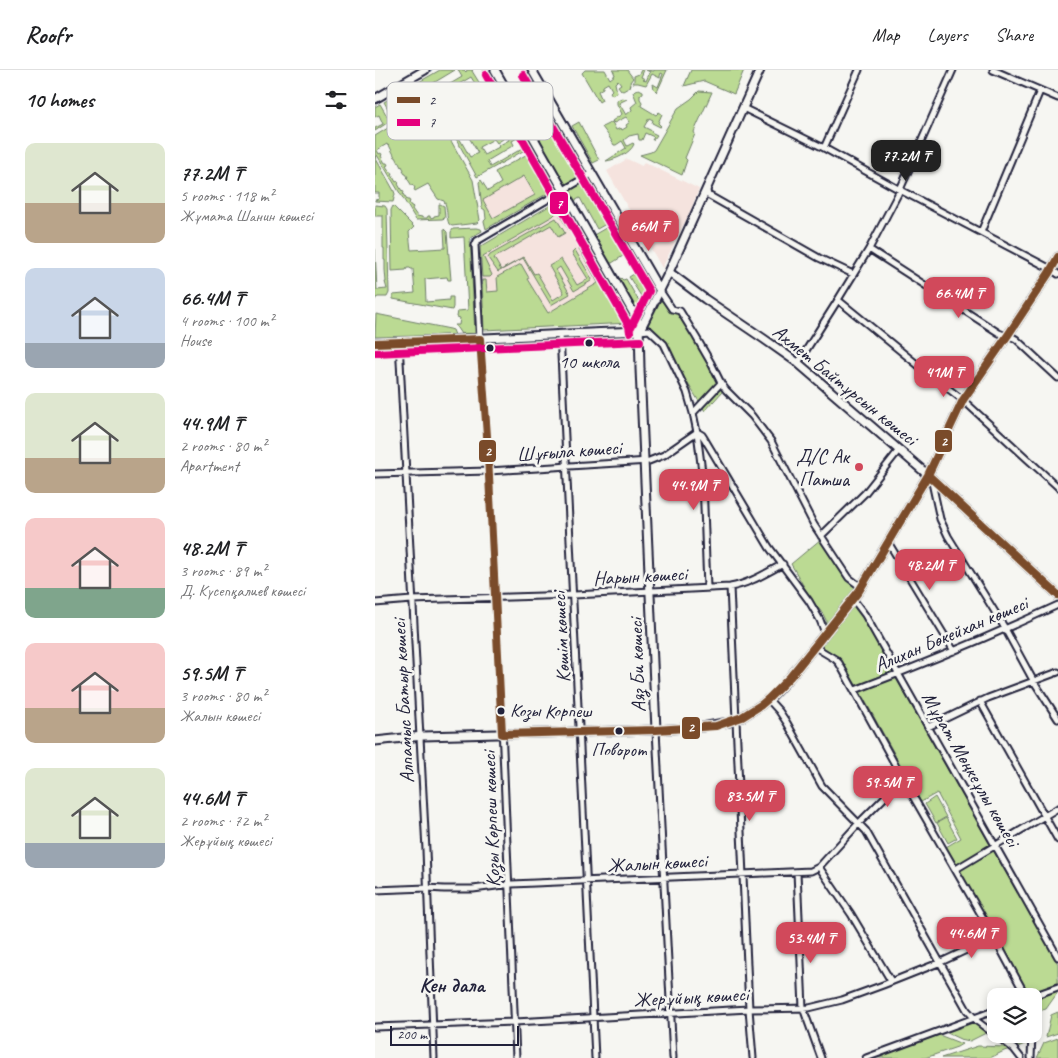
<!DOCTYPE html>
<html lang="en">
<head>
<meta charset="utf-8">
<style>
  body { margin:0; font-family:Caveat,sans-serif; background:#f2f2f2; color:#202124; height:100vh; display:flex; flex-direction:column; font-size:19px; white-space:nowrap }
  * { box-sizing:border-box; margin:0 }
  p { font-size:16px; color:#757577 }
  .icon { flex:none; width:28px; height:28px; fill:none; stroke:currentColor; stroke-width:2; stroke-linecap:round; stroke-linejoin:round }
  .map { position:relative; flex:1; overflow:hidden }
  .side { display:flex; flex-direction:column; background:#fff; width:375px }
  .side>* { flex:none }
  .tools { position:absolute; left:612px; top:918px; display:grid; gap:10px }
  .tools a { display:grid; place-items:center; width:55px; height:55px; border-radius:10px; background:#fff; box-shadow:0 2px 8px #0003; font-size:25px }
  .scale { position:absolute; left:15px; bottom:12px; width:129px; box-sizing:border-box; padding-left:5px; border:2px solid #22223b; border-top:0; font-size:14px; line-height:18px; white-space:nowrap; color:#22223b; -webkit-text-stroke:4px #f6f6f2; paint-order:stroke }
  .price { position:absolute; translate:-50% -42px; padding:0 11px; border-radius:10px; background:#d1495b; color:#fff; font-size:16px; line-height:32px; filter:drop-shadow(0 1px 2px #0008) }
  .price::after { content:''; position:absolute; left:50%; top:30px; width:15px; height:11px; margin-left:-8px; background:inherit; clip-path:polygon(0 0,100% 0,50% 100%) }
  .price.on { background:#222; color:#fff }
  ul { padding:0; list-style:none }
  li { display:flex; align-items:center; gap:15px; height:125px; padding:0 25px }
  li span { display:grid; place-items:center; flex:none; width:140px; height:100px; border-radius:10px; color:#555 }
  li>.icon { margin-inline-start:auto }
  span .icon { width:60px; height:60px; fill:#fffc; stroke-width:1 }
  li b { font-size:21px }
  h2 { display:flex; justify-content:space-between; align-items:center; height:60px; padding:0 25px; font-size:21px }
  header { display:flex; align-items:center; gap:30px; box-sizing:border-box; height:70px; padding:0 25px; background:#fff; border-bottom:1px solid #e0e0e0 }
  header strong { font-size:24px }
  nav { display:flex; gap:28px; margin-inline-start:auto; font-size:18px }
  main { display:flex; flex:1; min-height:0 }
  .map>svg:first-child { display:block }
  .built { fill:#f5e3de }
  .green { fill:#bbda93; stroke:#6e7e67; fill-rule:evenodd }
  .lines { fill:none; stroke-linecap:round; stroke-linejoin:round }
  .stream { stroke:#6883a8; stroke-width:1 }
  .street-casing { stroke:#22223b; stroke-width:9 }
  .secondary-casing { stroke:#22223b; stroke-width:11 }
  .street { stroke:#f6f6f2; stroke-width:5 }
  .secondary { stroke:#f6f6f2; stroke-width:7 }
  .bus-1-casing { stroke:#f6f6f2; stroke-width:11 }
  .bus-2-casing { stroke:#f6f6f2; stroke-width:11 }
  .bus-1 { stroke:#7a4b2a; stroke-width:8 }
  .bus-2 { stroke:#e5007d; stroke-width:8 }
  .bus-dot { fill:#22223b; stroke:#f6f6f2; stroke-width:2 }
  .poi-dot { fill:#d1495b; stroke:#f6f6f2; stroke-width:2 }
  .labels { text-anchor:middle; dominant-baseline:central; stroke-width:5; stroke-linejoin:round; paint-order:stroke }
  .bus-label { font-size:19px; fill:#22223b; stroke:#f6f6f2 }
  .street-label { font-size:20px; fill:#22223b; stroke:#f6f6f2 }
  .poi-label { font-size:20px; fill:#22223b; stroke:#f6f6f2; text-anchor:end }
  .neighbourhood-label { font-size:21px; font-weight:bold; fill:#22223b; stroke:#f6f6f2 }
  .key { fill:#f6f6f2; stroke:#b6b6bb; stroke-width:1 }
  .key-label { font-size:14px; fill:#22223b }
  .line-badge { stroke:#f6f6f2; stroke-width:2 }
  .badge-label { font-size:14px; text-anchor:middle; font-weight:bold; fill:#fff }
</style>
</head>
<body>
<header>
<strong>Roofr</strong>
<nav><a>Map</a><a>Layers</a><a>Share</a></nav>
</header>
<main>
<section class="side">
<h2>10 homes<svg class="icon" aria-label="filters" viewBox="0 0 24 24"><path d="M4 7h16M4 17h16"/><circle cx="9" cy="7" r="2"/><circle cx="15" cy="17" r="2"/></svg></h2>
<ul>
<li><span style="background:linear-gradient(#dfe7d0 60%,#b9a48a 0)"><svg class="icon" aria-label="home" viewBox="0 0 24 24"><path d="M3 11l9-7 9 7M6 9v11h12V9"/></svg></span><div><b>77.2M ₸</b><p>5 rooms · 118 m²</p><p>Жұмата Шанин көшесі</p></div></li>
<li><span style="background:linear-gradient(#c9d6e8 75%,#9aa5b1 0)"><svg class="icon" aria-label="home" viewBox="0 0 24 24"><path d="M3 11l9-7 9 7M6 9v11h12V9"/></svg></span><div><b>66.4M ₸</b><p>4 rooms · 100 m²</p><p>House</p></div></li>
<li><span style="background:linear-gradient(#dfe7d0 65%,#b9a48a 0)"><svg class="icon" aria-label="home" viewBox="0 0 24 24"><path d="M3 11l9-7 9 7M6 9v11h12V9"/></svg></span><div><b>44.9M ₸</b><p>2 rooms · 80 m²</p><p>Apartment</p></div></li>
<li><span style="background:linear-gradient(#f6c9c9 70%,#7fa58c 0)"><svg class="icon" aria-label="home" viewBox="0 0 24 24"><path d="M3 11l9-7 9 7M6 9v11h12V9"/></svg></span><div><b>48.2M ₸</b><p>3 rooms · 89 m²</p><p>Д. Күсепқалиев көшесі</p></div></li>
<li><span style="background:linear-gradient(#f6c9c9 65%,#b9a48a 0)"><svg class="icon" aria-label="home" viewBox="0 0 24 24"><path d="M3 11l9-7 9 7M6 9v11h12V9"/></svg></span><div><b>59.5M ₸</b><p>3 rooms · 80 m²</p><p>Жалын көшесі</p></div></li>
<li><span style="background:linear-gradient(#dfe7d0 75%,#9aa5b1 0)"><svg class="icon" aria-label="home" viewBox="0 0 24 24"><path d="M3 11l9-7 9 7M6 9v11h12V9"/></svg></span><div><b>44.6M ₸</b><p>2 rooms · 72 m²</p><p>Жерұйық көшесі</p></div></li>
</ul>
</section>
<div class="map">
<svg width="683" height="988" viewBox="0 0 683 988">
  <rect width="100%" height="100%" fill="#f6f6f2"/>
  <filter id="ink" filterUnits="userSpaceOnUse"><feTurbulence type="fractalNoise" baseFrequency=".02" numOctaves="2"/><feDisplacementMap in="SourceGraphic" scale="10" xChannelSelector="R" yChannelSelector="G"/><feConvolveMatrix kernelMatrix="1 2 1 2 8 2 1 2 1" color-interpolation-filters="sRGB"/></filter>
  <g filter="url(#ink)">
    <path class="built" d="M252 89 267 96 269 92 324 119 314 144 287 198 232 101Z
      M149 106 160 125 119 149 107 130Z
      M186 129 256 253 109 260 105 177Z"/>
    <path class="green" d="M65 0H80L22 35 26 43 87 7 83 0H89L91 2 92 0H98L97 1 128 51 135 46 108 0H109L138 49 126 56 96 7 30 46 19 49 9 32Z
      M210 0H230L235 9 240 5 238 0H252L258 8 255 12 256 14 255 17 248 21 246 20 243 16 246 14 243 10 240 13 242 22 237 25 235 22 237 20 233 13 228 16V18L223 21 227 30 224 32 207 3Z
      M266 0H269L266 7 270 9 268 10 271 11 275 2 271 0 279 1V0H292L282 22 279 19 278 14 283 17 288 4 286 3 285 6V8L277 4 271 15 263 13H258L259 12V6L264 4Z
      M316 0H369L359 24 329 11 309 16Z
      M99 19 128 67V69L122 73 119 69 104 77 109 85 124 77 123 76 134 70 128 60 141 53 155 77 102 107 61 32 74 24 78 31ZM73 31 103 83 95 87 66 36ZM142 68 148 78 115 97 112 91 139 75 137 71Z
      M264 19 268 21V23L265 25V29L267 32 266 36 281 45 284 42 287 44 283 53 286 56 285 57 277 53 278 50 274 48 269 57 277 61 276 62 282 65 279 69 277 70 279 67 270 63 267 70H264L263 64 254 66 249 70 252 76 258 73 259 74C256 83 240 90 231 91L251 78 247 71 241 75H239L233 65 227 57 237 52 241 60 246 58 247 60 252 57 251 55 255 52 251 47 239 53 237 51 247 44 242 34V30L247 28 252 29 244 33 251 45 257 40 256 37 262 32 258 22 260 20Z
      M324 21 337 22 319 62 320 64 310 88 312 90 307 105 265 85 276 82 279 80 303 38 316 29Z
      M171 31 211 102 210 104 190 115 189 116 147 45Z
      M5 34 15 51 0 61V58L8 54 4 45 0 47V37Z
      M53 36 57 37 98 110 105 150 102 153 77 156 74 154C71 147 73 138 69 131L63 129 53 114 40 121 39 119 40 118 38 115 37 116 32 108 33 107 31 104H30L28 101 29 100 27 96 26 97 21 87H20L14 75 13 76 12 74 2 80 4 84 6 83 7 85 6 86 10 93H12L13 95 11 96 15 102H17L18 104 17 105 21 112 23 111 24 113 23 114 27 121 28 120 29 123 28 124 32 130H34L35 132 34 133 36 136H37L38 137 37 139 42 146 47 147V148H52L53 146H55V148L59 147V146L64 145V134H65L69 136 70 148 67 149 41 150 2 85 0 87 19 121 20 124 18 132 0 131V130L4 129V123H0V66L21 53 32 49Z
      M204 52 224 90 218 93 197 56Z
      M158 81 180 119 111 159 109 151 111 149 110 140 107 138 104 112 106 110 113 121 126 113 120 102ZM149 106 160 125 118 148 108 130Z
      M213 109H216L238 150 222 159 205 128 197 132 192 123 194 120Z
      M186 129 190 136 183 141 178 146 108 186 117 205 115 207H107L105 177Z
      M0 135 10 136 12 139 14 223 12 227H3L1 228 0 230V179L2 220 12 219 10 212H11L10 200V190H9V178H8V146H0Z
      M18 136 39 157 34 162 36 180 70 178 69 159 72 162 76 210H73L72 207 50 209 51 232 74 230V227H78V237L77 240 18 229V225L40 223 38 199H36L35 198H32L31 200 17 201 16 140Z
      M192 139 205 162 202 164 199 158 194 161 185 146 186 143Z
      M181 148 190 163 183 167 176 155 119 188 126 200 149 187 159 204 162 203 178 230 189 223 174 196 186 189 202 215 213 209 197 183 200 180 217 209 216 211 199 221 185 197 181 200 195 224 176 235 148 188 123 202 113 188 115 185Z
      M241 152 279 218V222L273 231H271L266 226 254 207 262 202 251 184 237 193H232L217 166Z
      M101 158 106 159 107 161 95 168 100 264H86L80 255H84L85 248 82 247 83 241 93 240 89 167 76 168V162L78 159Z
      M208 167 256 253 109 260 107 210H111L112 222 123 221 122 207 146 194 154 208 152 209 173 243 223 213 204 179 208 176 204 169Z
      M246 208 248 210 251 209 262 228 271 237 267 245H264L263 243 243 210Z
      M290 229 297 238 305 241 346 313 347 322 330 341 305 301 290 270 275 258H270L283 233Z
      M1 244 75 259 78 260 80 265 0 267Z
      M446 469 461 494 472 511 483 517 450 558 451 550 448 544 436 529 416 494Z
      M478 534 488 546 519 605 683 894V917L658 926H655L571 777 586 768 562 723 546 732 483 618 465 588 445 575Z
      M560 727 571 747 561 753 550 734Z
      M571 748 582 768 573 773 562 753Z
      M683 920V922L671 939 659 942V931Z
      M683 942V963L671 967 676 945Z
      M598 952 611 963 595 971 585 969 570 962Z
      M623 964H654V972L643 977Z
      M564 965 587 974 582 977 550 988H500Z
      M683 968V988H662L669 973Z
      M603 976 631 977 635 979 629 981 615 988H566Z"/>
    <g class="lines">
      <path class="stream" d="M114 0 141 48
        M162 0 171 16
        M51 3 57 0
        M175 23 192 52
        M0 24 43 0
        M7 29 43 8
        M0 33 4 31
        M143 51 148 58
        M195 57 217 95
        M150 63 158 76
        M160 79 182 117
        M219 98 222 105
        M223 106 243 141
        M336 117 347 93
        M187 126 193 135
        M194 138 206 159
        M250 154 285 212
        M111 161 181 121
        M105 174 185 127
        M103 175 105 207
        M223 188 261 257
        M105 210 107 258
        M101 258 97 169 107 164
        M0 269 81 266"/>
      <defs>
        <path id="street" d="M618 0 683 28
          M368 38 449 78 525 120 676 199 683 204
          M449 78 484 0
          M332 121 333 125 444 188 478 204
          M606 162 665 21
          M494 179 624 263C629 266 635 265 641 269L683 308
          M285 221 297 239 305 241 321 267 336 293 346 313 351 320 377 346 396 371 439 455 474 508 486 517
          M463 230 549 300 588 330 683 417
          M265 261 274 260 289 274 299 295 312 322 318 343 322 362 327 365 329 368 394 477 434 531 445 550 450 563
          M185 264 220 988
          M24 272 51 780 59 988
          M423 293 461 233 494 179 523 124 578 0
          M318 343 346 313
          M0 404 114 401 274 391 289 385 322 362 328 410 332 518
          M556 408 565 449 573 466 628 555 658 610 683 649
          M446 466 490 423 524 380
          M513 472 579 581
          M355 517 374 939 378 988
          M478 529 490 545 683 887
          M0 533 37 530 199 525 355 517C374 514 391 503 408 494
          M440 577 460 589 464 593 528 709 619 867 651 926
          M480 620C549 594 616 566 683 535
          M393 629 404 641 412 653 447 716 491 761 592 940 603 952 639 979 646 988
          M605 631 683 770
          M553 657 613 628 683 602
          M281 660 298 988
          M444 797 476 844 516 911
          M581 799 683 738
          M422 802 428 938 446 988
          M0 820 52 818 69 819H98L137 814 436 801 444 797 484 753 528 709
          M658 926 683 917
          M0 957 140 952 374 939 434 938 467 930 508 915 566 892 619 867
          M141 988 127 656 112 366 105 269 100 175 102 171 216 104
          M491 988 621 940
          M656 988 657 964"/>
        <path id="secondary" d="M120 0 264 253 265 299 281 660
          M157 0 285 221
          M0 29 50 0
          M294 202 330 229 389 269 423 293 553 405 683 525
          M265 260 294 202 385 0
          M0 273C88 270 176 264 265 261
          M0 671 48 666 281 660 327 657 354 652 367 647 386 635 398 625 415 607 484 521 553 405 588 330 633 265 674 203 683 187"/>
      </defs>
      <use href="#street" class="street-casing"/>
      <use href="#secondary" class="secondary-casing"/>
      <use href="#street" class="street"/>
      <use href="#secondary" class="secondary"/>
      <defs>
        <path id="bus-1" d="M0 273 105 269 112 366 127 664 281 660 341 656 367 647 386 635 393 629 415 607 484 521 553 405 588 330 633 265 674 203 683 187
          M553 405 683 525"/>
        <path id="bus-2" d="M111 5 254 256 255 262
          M148 5 274 221 256 257
          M0 283 265 271"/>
      </defs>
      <use href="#bus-1" class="bus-1-casing"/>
      <use href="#bus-2" class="bus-2-casing"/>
      <use href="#bus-1" class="bus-1"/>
      <use href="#bus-2" class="bus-2"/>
    </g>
  </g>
  <g class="bus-dot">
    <circle cx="214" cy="273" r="4.5"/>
    <circle cx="115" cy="278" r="4.5"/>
    <circle cx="126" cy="641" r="4.5"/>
    <circle cx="244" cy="661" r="4.5"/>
  </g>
  <circle class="poi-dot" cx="484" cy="397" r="5"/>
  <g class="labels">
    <g class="bus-label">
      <text x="214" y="292">10 школа</text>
      <text x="135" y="641" text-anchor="start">Козы Корпеш</text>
      <text x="244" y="680">Поворот</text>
    </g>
    <g class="street-label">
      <text transform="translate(470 315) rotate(39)">Ахмет Байтұрсын көшесі</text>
      <text transform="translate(194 381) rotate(-4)">Шұғыла көшесі</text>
      <text transform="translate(265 506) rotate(-3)">Нарын көшесі</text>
      <text transform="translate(576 564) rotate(-23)">Алихан Бөкейхан көшесі</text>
      <text transform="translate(186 567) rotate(-93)">Көшім көшесі</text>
      <text transform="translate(262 595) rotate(-92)">Аяз Би көшесі</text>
      <text transform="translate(28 631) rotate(-93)">Алпамыс Батыр көшесі</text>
      <text transform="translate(596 699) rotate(60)">Мұрат Мөңкеұлы көшесі</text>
      <text transform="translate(116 749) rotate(-92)">Қозы Көрпеш көшесі</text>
      <text transform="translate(282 793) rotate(-3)">Жалын көшесі</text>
      <text transform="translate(316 927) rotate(-3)">Жерұйық көшесі</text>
    </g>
    <g class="poi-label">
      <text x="474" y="386">Д/С Ак<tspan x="474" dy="23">Патша</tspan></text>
    </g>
    <g class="neighbourhood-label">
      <text x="77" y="915">Кен дала</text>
    </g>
  </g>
  <rect x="12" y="12" width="166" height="58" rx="8" class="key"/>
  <rect x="22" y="27" width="23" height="6" fill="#7a4b2a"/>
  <rect x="22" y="49" width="23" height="7" fill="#e5007d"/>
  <g class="key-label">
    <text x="54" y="35">2</text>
    <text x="54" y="57">7</text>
  </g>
  <g class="line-badge">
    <rect x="174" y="121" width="20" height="24" rx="5" fill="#e5007d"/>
    <rect x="559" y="359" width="19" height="24" rx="5" fill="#7a4b2a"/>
    <rect x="103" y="369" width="19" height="24" rx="5" fill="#7a4b2a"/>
    <rect x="306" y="646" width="20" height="24" rx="5" fill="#7a4b2a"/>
  </g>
  <g class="badge-label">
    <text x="184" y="138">7</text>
    <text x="569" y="376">2</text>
    <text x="113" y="386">2</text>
    <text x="316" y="662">2</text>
  </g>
</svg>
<div class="tools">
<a><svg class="icon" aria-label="layers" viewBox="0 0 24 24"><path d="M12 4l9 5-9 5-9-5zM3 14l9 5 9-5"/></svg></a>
</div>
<div class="scale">200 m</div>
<b class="price on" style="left:531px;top:112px">77.2M ₸</b>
<b class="price" style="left:274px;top:182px">66M ₸</b>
<b class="price" style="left:584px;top:249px">66.4M ₸</b>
<b class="price" style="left:569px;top:328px">41M ₸</b>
<b class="price" style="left:319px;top:441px">44.9M ₸</b>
<b class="price" style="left:555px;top:521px">48.2M ₸</b>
<b class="price" style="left:513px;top:738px">59.5M ₸</b>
<b class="price" style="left:375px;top:752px">83.5M ₸</b>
<b class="price" style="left:597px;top:889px">44.6M ₸</b>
<b class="price" style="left:436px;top:894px">53.4M ₸</b>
</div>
</main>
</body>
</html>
